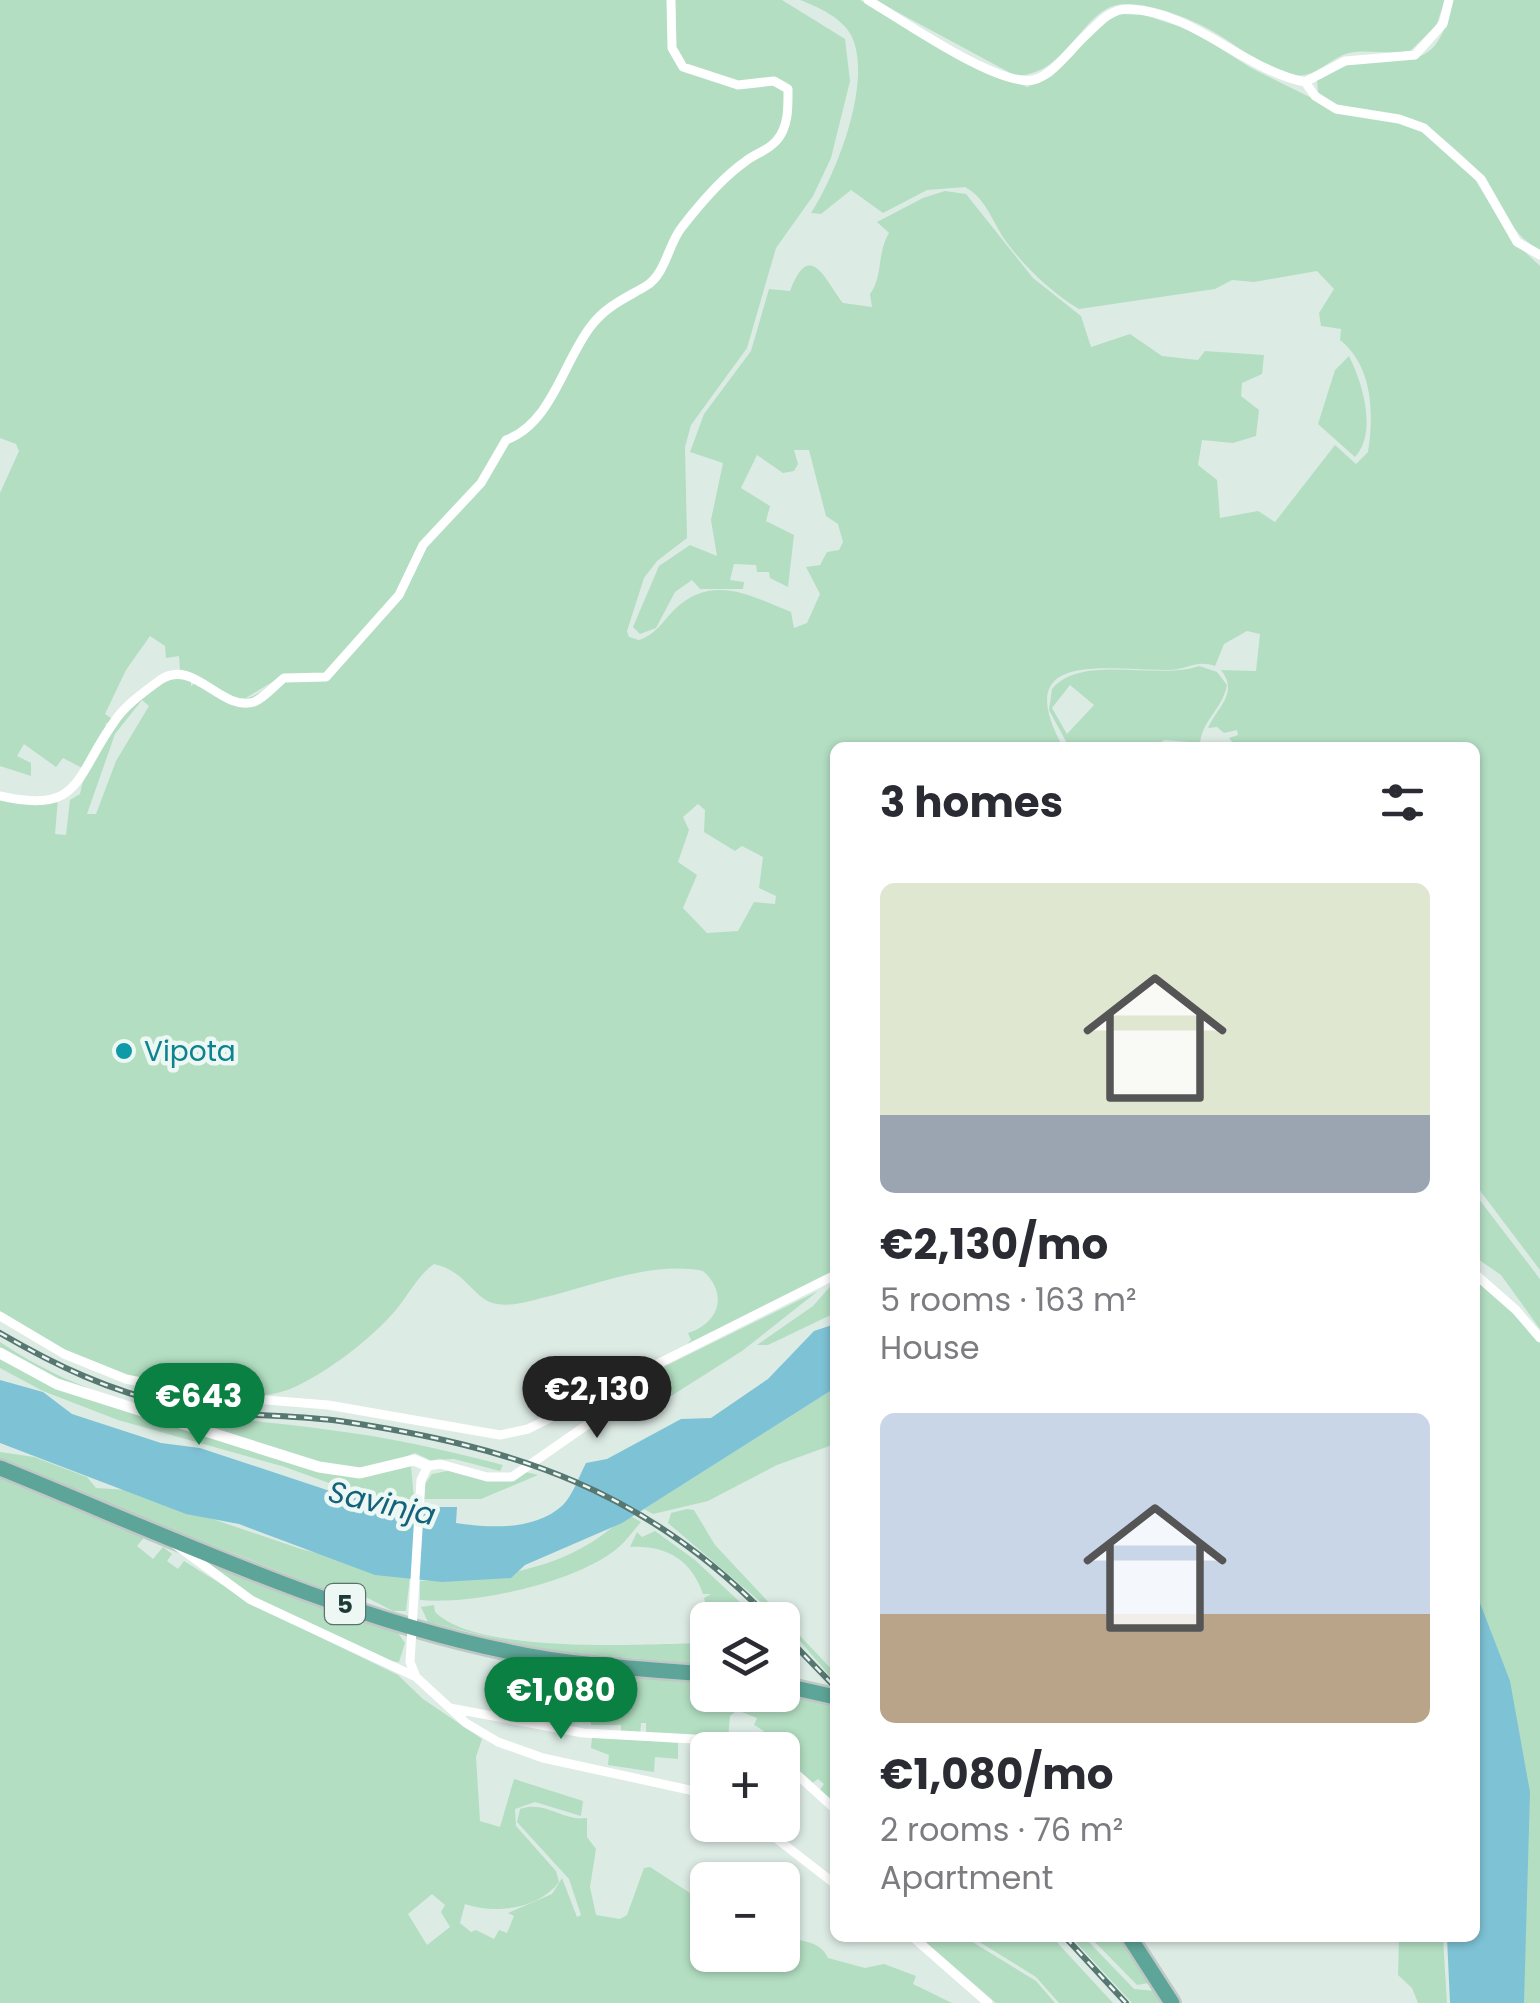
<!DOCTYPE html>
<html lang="en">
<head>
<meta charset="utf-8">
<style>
  body { margin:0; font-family:Poppins,sans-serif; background:#f2f2f3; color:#2b2b33; height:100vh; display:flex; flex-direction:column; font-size:38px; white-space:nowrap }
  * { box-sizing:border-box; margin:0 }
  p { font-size:32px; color:#7c7c81 }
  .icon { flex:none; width:55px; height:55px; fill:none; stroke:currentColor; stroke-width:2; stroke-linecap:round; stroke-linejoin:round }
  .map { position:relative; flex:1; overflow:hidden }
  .side { position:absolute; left:830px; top:742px; width:650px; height:1200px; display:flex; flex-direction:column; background:#fff; border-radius:15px; box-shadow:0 2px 8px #0004 }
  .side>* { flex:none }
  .tools { position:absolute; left:690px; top:1602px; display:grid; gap:20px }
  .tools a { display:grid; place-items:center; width:110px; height:110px; border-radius:15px; background:#fff; box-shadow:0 2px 8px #0004; font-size:50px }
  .price { position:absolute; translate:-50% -85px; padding:0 22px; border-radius:35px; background:#0b8043; color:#fff; font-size:32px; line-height:65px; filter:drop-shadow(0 2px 5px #0008) }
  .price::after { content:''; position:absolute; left:50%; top:60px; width:30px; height:22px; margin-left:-15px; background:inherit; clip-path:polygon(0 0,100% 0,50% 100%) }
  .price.active { background:#222; color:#fff }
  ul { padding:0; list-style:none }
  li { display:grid; align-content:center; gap:20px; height:530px; padding:0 50px }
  li span { display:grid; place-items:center; height:310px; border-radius:15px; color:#555 }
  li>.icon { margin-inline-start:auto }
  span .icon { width:180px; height:180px; fill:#fffc; stroke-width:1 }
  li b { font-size:42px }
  h2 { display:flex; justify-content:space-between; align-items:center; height:120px; padding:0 50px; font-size:42px }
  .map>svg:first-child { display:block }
  .green { fill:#b3dec2; fill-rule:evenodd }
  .water { fill:#7ec2d6 }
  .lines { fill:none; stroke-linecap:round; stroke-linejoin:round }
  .primary-casing { stroke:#c0c8c6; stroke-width:20 }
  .minor { stroke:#fff; stroke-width:9 }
  .tertiary { stroke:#fff; stroke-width:11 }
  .primary { stroke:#5da598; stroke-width:15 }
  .rail-casing { stroke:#577771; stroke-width:6 }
  .rail { stroke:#edf7f3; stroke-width:2.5; stroke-dasharray:8; stroke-linecap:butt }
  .culture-dot { fill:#0f9aa8; stroke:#edf7f3; stroke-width:4 }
  .labels { text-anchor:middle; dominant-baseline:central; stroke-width:9; stroke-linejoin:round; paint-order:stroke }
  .shield { fill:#edf7f3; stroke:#5b736e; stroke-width:2.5 }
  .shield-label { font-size:25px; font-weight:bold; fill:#1d3b35 }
  .culture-label { font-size:28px; fill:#0d838f; stroke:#edf7f3; text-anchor:start }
  .water-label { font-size:30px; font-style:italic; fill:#13627c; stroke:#edf7f3 }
</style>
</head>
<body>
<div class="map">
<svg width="1540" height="2003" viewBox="0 0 1540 2003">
  <rect width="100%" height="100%" fill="#ddebe5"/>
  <path class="green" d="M0 0H782L845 39 850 81 831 158 813 196 776 248 747 348 691 425 685 447 687 538 657 561 644 578 627 631 629 637 639 640C658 633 661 623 674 610 712 572 753 597 791 612L794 628 807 623 820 594 806 567 820 565 827 552 839 550 843 542 838 524 826 516 809 450H794L798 464 794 471 783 473 757 455 741 488 770 506 766 521 794 535 788 587 770 578 769 572H757L756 565 734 564 730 580 744 582 743 589H700L692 580 675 592 656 628 640 634 633 627 659 566 690 545 717 556 711 520 723 463 690 452 704 414 751 351 769 289 790 291C810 237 826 282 843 303L872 307 870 294C883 277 877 252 889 233L877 222 923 198 945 191 966 194 1033 278 1081 316 1091 347 1130 334 1162 356 1198 360 1205 351 1264 355 1262 374 1242 383 1241 396 1259 410 1256 436 1233 443 1202 440 1198 465 1217 480 1220 518 1258 511 1275 522 1335 445 1356 464 1368 452C1374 414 1373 366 1340 340L1341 329 1321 326 1319 313 1334 289 1317 271 1254 282 1232 280 1215 289 1079 309C1052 293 1021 264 1003 237 991 218 985 198 965 187L927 190 883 213 851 190 821 214 811 213C836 175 874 80 851 35 841 17 818 7 800 0H860L966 61 1027 87 1052 76 1099 25 1120 14 1144 15 1193 31 1251 68 1340 112 1404 123 1421 131 1471 173 1511 239 1540 266V1270L1475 1184V748L1228 747 1233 743 1229 738 1238 735 1237 730 1224 733 1217 727 1208 728C1218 706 1239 693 1221 670L1256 671 1260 634 1247 631 1224 644 1215 666C1197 659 1186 670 1169 670 1108 671 1008 648 1063 747L835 748V1271L684 1347 691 1340 688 1333C720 1323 728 1293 703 1271 653 1261 598 1284 550 1296 533 1300 514 1307 497 1304 474 1301 467 1271 434 1264 417 1276 408 1296 395 1311 371 1339 330 1370 297 1386 223 1422 60 1360 0 1311V797L58 799 55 834 66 835 70 800 80 794C89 744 132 700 174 674L191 681V686L195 683C240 703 245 707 284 675L244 699 231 698 180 670 179 656 166 658 165 646 150 636 126 670 105 714 114 720 105 724 109 727 86 770 63 758 56 767 24 744 17 756 31 763V776L0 766V493L19 451 16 444 0 438ZM142 700 149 706 116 761 96 814H87L115 734ZM698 804 705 810 704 832 735 851 742 846 763 857 759 888 776 896 775 904 754 902 738 931 707 933 683 908 697 875 678 862 689 830 683 817Z
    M875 0H1445L1436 26 1410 51C1389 55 1368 49 1349 53 1329 58 1316 79 1293 75 1266 71 1242 49 1219 35 1195 20 1155 4 1126 4 1083 3 1071 74 1016 76Z
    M1453 0H1540V250C1509 234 1503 205 1484 178 1478 168 1437 133 1427 126 1395 105 1343 122 1318 92L1317 80C1328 74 1340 65 1353 63 1410 53 1435 78 1453 0Z
    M1349 356C1362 382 1378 432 1355 457L1318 424 1335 370Z
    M1199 666 1217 672 1227 685C1223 708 1203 719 1200 743L1165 740 1152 747H1069L1049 710 1052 689C1082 653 1157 681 1199 666ZM1070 685 1094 705 1067 734 1052 708Z
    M1475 1194 1540 1279V1329L1501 1275 1475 1257Z
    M1475 1280 1495 1294 1540 1342V2003H1519L1475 1582Z
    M835 1281V1313L768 1345H757L813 1306Z
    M818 1291 742 1351 638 1417 623 1406 629 1387 637 1380Z
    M0 1342C116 1419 200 1412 330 1430 388 1437 446 1450 503 1465L500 1471 454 1459 430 1460 415 1453 370 1470 336 1468 82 1391 0 1350Z
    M0 1355 23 1369 336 1474 411 1466 414 1499H386L340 1487 285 1467 118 1420 43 1391 0 1368Z
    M835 1388V1444L777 1465 708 1501 653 1514 644 1509Z
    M0 1452 34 1457 87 1477 96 1488 127 1490 301 1549 410 1576 406 1611H393L352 1590 324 1589 0 1462Z
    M452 1470 484 1479 526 1472 538 1475 481 1499H424L425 1484 432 1474Z
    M0 1474 146 1535 137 1546 153 1559 163 1547 172 1554 167 1561 178 1569 184 1561 258 1607 398 1675 423 1699 482 1739 476 1757 480 1821 500 1827 514 1779 583 1801 581 1816 535 1802 515 1809 516 1826 556 1871 559 1882C538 1910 495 1914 465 1904L460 1923 471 1932 476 1930 494 1939 499 1930 507 1933 514 1916 508 1913 552 1894 562 1878 577 1917 581 1915 569 1879 517 1822 520 1809C546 1800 563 1822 587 1818V1837L596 1849 590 1887 596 1915 620 1919 627 1915 644 1868 650 1867 707 1904 708 1955H782L783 1937C800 1941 820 1940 828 1958L865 1968 884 1964 916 1976 913 1984 952 2003H0ZM432 1894 445 1905 441 1912 450 1927 427 1945 408 1914Z
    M687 1509 694 1510 715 1545 835 1673V1682L782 1620 668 1523 671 1513Z
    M627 1514 641 1522C632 1532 625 1543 614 1551 570 1584 472 1605 420 1600V1581C496 1579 570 1571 627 1514Z
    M655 1531 695 1560 759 1620H710L704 1598 711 1594H703C691 1559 665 1545 630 1547L637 1532 642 1537Z
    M187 1549 308 1602 398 1633 405 1643 399 1662 386 1661 252 1599Z
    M434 1605 435 1612C478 1655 646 1644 707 1643V1665L543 1650 428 1622 421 1607Z
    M585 1673 707 1683 708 1695H756L730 1716 728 1739 646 1737V1723H641L640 1736 621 1735V1725H591V1697L584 1695Z
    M783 1692 835 1703V1806L819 1791 824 1784 818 1779 811 1784 783 1758 782 1750 758 1744 764 1731 754 1725 757 1718 742 1712 762 1695Z
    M592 1737 678 1743V1759L655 1757 654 1772 608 1765 609 1755 591 1748Z
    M921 1938H966L1036 1981 1055 2003H996Z
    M973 1938H1053L1113 2003H1059L1036 1977Z
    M1072 1938H1085L1134 1989 1156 1991 1166 2003H1132Z
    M1091 1938H1124L1149 1983 1137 1985Z
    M1399 1938H1443L1447 2003H1418L1412 1988 1398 1975Z"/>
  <path class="water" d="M835 1324V1388L622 1523 525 1565 511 1578 442 1582 375 1575 239 1524 186 1514 0 1443V1380L43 1392 72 1414 161 1443 200 1448 330 1491 400 1507H457L456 1523C490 1528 535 1531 563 1505 573 1495 579 1476 586 1463L607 1459 681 1419 711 1418 768 1379 814 1331Z
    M1475 1590 1510 1681 1530 1792 1524 2003H1450L1447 1938H1475Z"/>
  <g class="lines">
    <defs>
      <path id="primary" d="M0 1468C166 1535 334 1616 510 1652 575 1666 642 1669 708 1674
        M782 1685 835 1697
        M1130 1938 1172 2003"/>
    </defs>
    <use href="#primary" class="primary-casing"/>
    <path class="minor" d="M868 0C901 19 997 87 1033 80 1052 76 1071 49 1085 36 1099 23 1109 9 1129 9 1195 12 1242 69 1305 82L1345 61 1415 55 1443 24 1449 0
      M1305 82 1315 96 1336 109 1399 119 1424 128 1481 179 1517 242 1540 255
      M0 796C82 815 75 776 114 722 125 705 144 692 160 680 194 657 220 712 254 702 264 698 275 685 284 678L326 677 399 595 423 545 481 483 506 440C552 423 563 362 591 326 606 306 626 298 646 286 666 274 668 244 682 227 699 205 723 177 746 161 756 153 768 151 777 140 789 126 788 106 788 89L774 81 738 85 683 67 672 48 671 0
      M1475 1274 1516 1310 1540 1338
      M0 1316 64 1354 126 1379 205 1395 328 1405 500 1435 528 1429 835 1275
      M172 1542 251 1600 416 1677 466 1723 498 1742 543 1758 708 1794
      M416 1677 410 1662 421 1480 428 1466 440 1464 487 1477H512L617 1404 621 1382
      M450 1708 583 1733 732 1741 765 1750
      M782 1761 835 1809
      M759 1825 835 1884
      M914 1938 988 2003"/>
    <path class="tertiary" d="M0 1353 57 1384 319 1467 360 1473 414 1460 428 1466"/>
    <use href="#primary" class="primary"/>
    <defs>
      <path id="rail" d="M0 1333C55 1365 111 1392 174 1405 228 1417 286 1414 340 1421 515 1447 647 1490 771 1620
        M782 1632 835 1687
        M1066 1938 1126 2003"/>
    </defs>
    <use href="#rail" class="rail-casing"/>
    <use href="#rail" class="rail"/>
  </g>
  <circle class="culture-dot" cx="124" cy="1051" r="10"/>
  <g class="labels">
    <rect class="shield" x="325" y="1584" width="40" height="40" rx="8"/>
    <g class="shield-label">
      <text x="345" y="1604">5</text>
    </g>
    <g class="culture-label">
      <text x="144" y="1051">Vipota</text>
    </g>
    <g class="water-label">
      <text transform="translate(382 1503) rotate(13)">Savinja</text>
    </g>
  </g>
</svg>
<div class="tools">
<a><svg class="icon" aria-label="layers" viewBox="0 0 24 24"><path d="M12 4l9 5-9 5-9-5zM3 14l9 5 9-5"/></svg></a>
<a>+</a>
<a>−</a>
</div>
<b class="price active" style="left:597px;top:1441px">€2,130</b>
<b class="price" style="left:199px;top:1448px">€643</b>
<b class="price" style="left:561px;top:1742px">€1,080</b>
<section class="side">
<h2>3 homes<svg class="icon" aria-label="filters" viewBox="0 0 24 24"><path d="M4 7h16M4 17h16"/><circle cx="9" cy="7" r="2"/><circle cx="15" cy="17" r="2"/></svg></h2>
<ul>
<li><span style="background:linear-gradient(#dfe7d0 75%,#9aa5b1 0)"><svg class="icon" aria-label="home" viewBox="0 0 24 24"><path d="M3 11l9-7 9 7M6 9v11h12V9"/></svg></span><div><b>€2,130/mo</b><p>5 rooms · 163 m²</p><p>House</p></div></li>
<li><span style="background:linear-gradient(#c9d6e8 65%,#b9a48a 0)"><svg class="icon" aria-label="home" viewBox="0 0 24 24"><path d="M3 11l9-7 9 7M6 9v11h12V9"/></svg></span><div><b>€1,080/mo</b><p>2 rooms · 76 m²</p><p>Apartment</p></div></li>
</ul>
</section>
</div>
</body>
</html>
